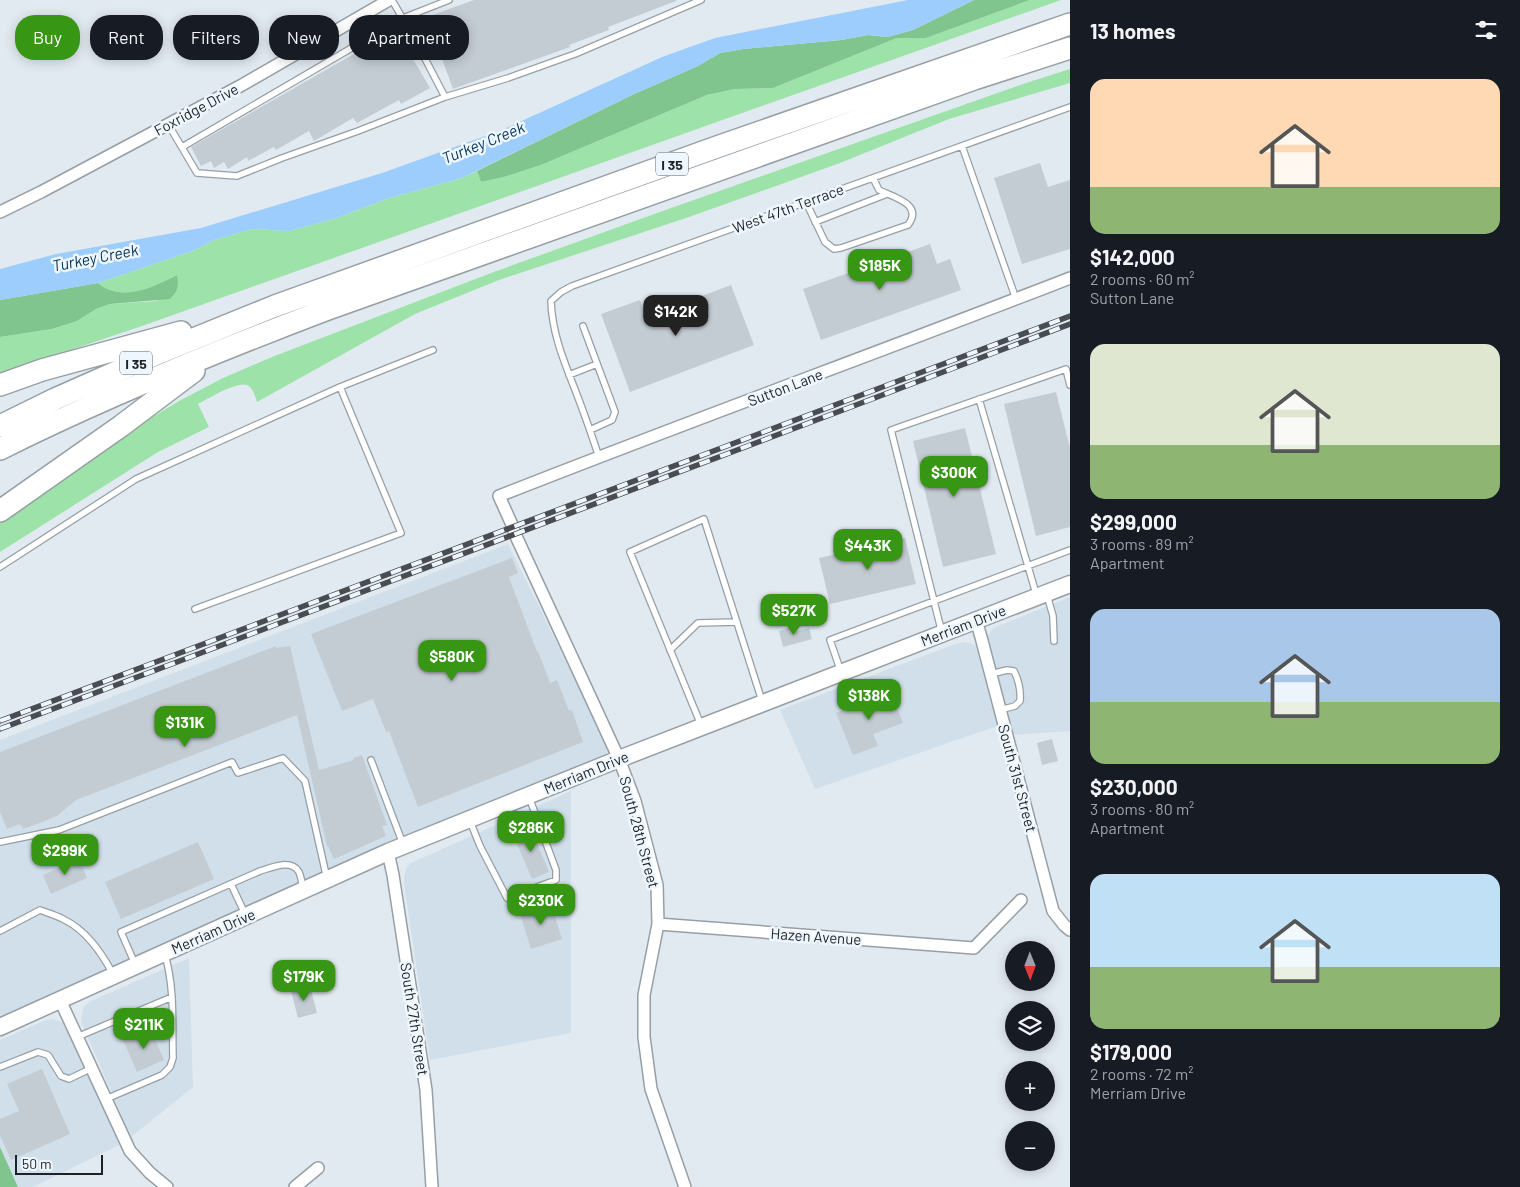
<!DOCTYPE html>
<html lang="en">
<head>
<meta charset="utf-8">
<style>
  body { margin:0; font-family:Barlow,sans-serif; background:#242831; color:#f1f3f6; height:100vh; display:flex; flex-direction:column; font-size:19px; white-space:nowrap }
  * { box-sizing:border-box; margin:0 }
  p { font-size:16px; color:#9ea1a6 }
  .icon { flex:none; width:28px; height:28px; fill:none; stroke:currentColor; stroke-width:2; stroke-linecap:round; stroke-linejoin:round }
  .map { position:relative; flex:1; overflow:hidden }
  .drawer { display:flex; flex-direction:column; background:#171b24; width:450px }
  .drawer>* { flex:none }
  .top-card { position:absolute; left:15px; top:15px; width:475px; height:45px; display:flex; gap:10px }
  .needle { width:32px; rotate:179deg }
  .tools { position:absolute; left:1005px; top:941px; display:grid; gap:10px }
  .tools a { display:grid; place-items:center; width:50px; height:50px; border-radius:50%; background:#171b24; box-shadow:0 2px 12px #0003; font-size:25px }
  .scale { position:absolute; left:15px; bottom:12px; width:88px; box-sizing:border-box; padding-left:5px; border:2px solid #1f2225; border-top:0; font-size:14px; line-height:18px; white-space:nowrap; color:#1f2225; -webkit-text-stroke:4px #eff7fe; paint-order:stroke }
  .price { position:absolute; translate:-50% -42px; padding:0 11px; border-radius:10px; background:#379614; color:#fff; font-size:16px; line-height:32px; filter:drop-shadow(0 1px 2px #0008) }
  .price::after { content:''; position:absolute; left:50%; top:30px; width:15px; height:11px; margin-left:-8px; background:inherit; clip-path:polygon(0 0,100% 0,50% 100%) }
  .price.selected { background:#222; color:#fff }
  ul { padding:0; list-style:none }
  li { display:grid; align-content:center; gap:10px; height:265px; padding:0 20px }
  li span { display:grid; place-items:center; height:155px; border-radius:15px; color:#555 }
  li>.icon { margin-inline-start:auto }
  span .icon { width:90px; height:90px; fill:#fffc; stroke-width:1 }
  li b { font-size:21px }
  h2 { display:flex; justify-content:space-between; align-items:center; height:60px; padding:0 20px; font-size:21px }
  .tag { padding:0 18px; border-radius:20px; background:#171b24; box-shadow:0 2px 12px #0003; font-size:18px; line-height:45px }
  .tag.selected { background:#379614; color:#fff }
  main { display:flex; flex:1; min-height:0 }
  .map>svg:first-child { display:block }
  .built { fill:#d0dfea }
  .green { fill:#9de3a9 }
  .forest { fill:#80c58d }
  .water { fill:#9ccdfd }
  .building { fill:#c4ccd3 }
  .lines { fill:none; stroke-linecap:round; stroke-linejoin:round }
  .service-casing { stroke:#979fa5; stroke-width:8 }
  .minor-casing { stroke:#979fa5; stroke-width:14 }
  .secondary-casing { stroke:#979fa5; stroke-width:19 }
  .motorway-casing { stroke:#979fa5; stroke-width:24 }
  .service { stroke:#fff; stroke-width:5.5 }
  .minor { stroke:#fff; stroke-width:11 }
  .secondary { stroke:#fff; stroke-width:16 }
  .motorway { stroke:#fff; stroke-width:21 }
  .rail-casing { stroke:#494d51; stroke-width:5.5 }
  .rail { stroke:#eff7fe; stroke-width:4; stroke-dasharray:11; stroke-linecap:butt }
  .labels { text-anchor:middle; dominant-baseline:central; stroke-width:5; stroke-linejoin:round; paint-order:stroke }
  .shield { fill:#eff7fe; stroke:#5d6266; stroke-width:1 }
  .shield-label { font-size:14px; font-weight:bold; fill:#1f2225 }
  .street-label { font-size:15px; fill:#1f2225; stroke:#eff7fe }
  .water-label { font-size:16px; font-style:italic; fill:#06345a; stroke:#eff7fe }
</style>
</head>
<body>
<main>
<div class="map">
<svg width="1070" height="1187" viewBox="0 0 1070 1187">
  <rect width="100%" height="100%" fill="#e2eaf1"/>
  <path class="built" d="M508 544 607 744 608 750 606 755 602 759 0 1018V740Z
    M1070 597V731L1012 735 987 637 993 628Z
    M965 642 975 645 978 649 1000 725 815 789 780 710 958 643Z
    M571 791V1033L430 1060 404 883V876L407 867 411 863Z
    M189 958 193 1087 131 1137 81 1022 83 1008 89 1002Z
    M53 1019 63 1023 67 1027 119 1145 33 1187H18L0 1147V1040L46 1020Z"/>
  <path class="green" d="M1030 0H1061L142 326 0 374V337L52 329 77 321 96 309 110 304 157 301 177 275C153 287 122 303 98 283L195 250 214 240 252 229 289 231 337 218 386 199 462 178 477 171 481 182 504 177 541 165 707 95 735 89 773 88 897 38H926Z
    M1070 69V83L949 119 840 163 689 217 499 280 415 314 257 402C255 396 253 388 247 385 236 381 208 399 198 404L209 427 158 452 0 552V522L136 427 179 401 223 378 272 357 491 273 657 213 1029 82Z"/>
  <path class="forest" d="M974 0H1030L926 38H897L773 88 735 89 707 95 541 165 504 177 481 182 477 171 634 94 698 66 720 53 743 49 841 40 868 35 887 37 913 30Z
    M177 275C179 286 178 291 170 299L110 304 96 309 77 321 52 329 0 337V300L98 283C122 303 153 287 177 275Z
    M0 1147 18 1187H0Z"/>
  <path class="water" d="M908 0H974L913 30 887 37 868 35 841 40 743 49 720 53 698 66 634 94 462 178 386 199 337 218 289 231 252 229 214 240 195 250 98 283 0 300V269L56 254 201 228 382 173 502 130 662 57 715 38Z"/>
  <path class="building" d="M474 0H676V1L608 27 609 30 569 45 570 47 453 89 427 17Z
    M396 30 430 88 401 104 399 100 357 123 353 118 314 141 309 131 276 150 274 147 248 161 247 157 228 169 224 162 214 168 211 161 201 166 191 147Z
    M1040 163 1048 187 1070 180V249L1022 264 994 178Z
    M930 244 937 264 950 259 961 290 821 340 803 289Z
    M731 285 754 345 630 392 601 314 640 300 646 317Z
    M1056 392 1070 448V527L1036 536 1004 404Z
    M965 428 996 554 943 567 913 441Z
    M905 538 916 584 830 604 819 558Z
    M512 558 518 573 509 577 537 652 538 651 550 683 557 680 569 711 572 710 583 742 418 807 389 731 386 732 373 699 342 711 311 634Z
    M792 627 794 632 809 628 812 639 783 647 779 631Z
    M276 646V648L290 646 319 770 354 760 353 758 362 755 387 825 382 826 386 836 334 859 328 846H327L297 715 76 800 57 816 42 822 23 829 22 825 20 826V824L7 829 0 812V752Z
    M891 691 903 723 873 734 878 746 853 755 836 713Z
    M1052 739 1058 761 1042 765 1037 743Z
    M531 828 549 872 532 879 513 835Z
    M198 842 214 879 121 919 105 882Z
    M79 859 87 878 51 894 43 875Z
    M551 904 562 939 531 949 520 914Z
    M310 986 317 1013 298 1018 291 991Z
    M150 1028 164 1060 137 1072 123 1040Z
    M42 1069 70 1134 11 1160 0 1135V1119L19 1111 7 1084Z"/>
  <g class="lines">
    <defs>
      <path id="service" d="M445 97 508 78 575 54 701 0
        M168 124 197 173 237 176 282 158 358 131 445 97 421 51 392 0
        M962 146 1016 299
        M182 147 403 18 449 0
        M806 202 825 242 834 249 841 248 908 225C924 204 893 197 879 190L873 178
        M815 222 887 194
        M583 326 615 412 612 420 590 430
        M569 375 597 364
        M340 387 433 350
        M979 399 1037 597
        M599 457C591 433 583 410 574 387 563 359 552 332 551 301L561 292 572 286 1070 107
        M0 567 136 479 340 387 401 533 195 609
        M1047 595 1053 616 1054 641
        M942 633 891 430 1066 369 1070 385
        M670 650 698 623 737 622
        M841 672 830 640 1070 550
        M991 674 1007 670 1014 671C1019 681 1021 690 1020 701L1015 706 1000 710
        M701 725 630 552 704 519 762 701
        M371 760 403 844
        M470 821 480 846 507 898 556 880V870L529 797
        M0 842 59 830 232 762 238 773 283 758 305 781 327 879
        M231 884 245 914
        M0 931 40 910C48 913 55 915 63 919 86 930 101 952 113 974
        M135 964 121 932 260 871C271 868 291 858 299 872 301 877 302 883 303 888
        M77 1037 172 997
        M0 1067 38 1052 48 1055 61 1076 69 1079 92 1068
        M106 1099 162 1075 170 1067 173 1058C172 1024 175 989 165 955"/>
      <path id="minor" d="M0 212 41 192 242 85 389 0
        M976 620 981 637 1053 911 1064 925 1070 930
        M388 852 393 875 426 1090 432 1187
        M658 924 974 948 1021 900
        M60 1000 130 1151 150 1173 167 1187
        M295 1187 318 1168
        M685 1187 651 1089 644 1037V995L658 924 657 885 635 801 619 759 515 534 513 527 499 496C689 421 880 352 1070 278"/>
      <path id="secondary" d="M0 1027 388 852 619 759 1070 584"/>
      <path id="motorway" d="M0 385 42 370 181 332
        M0 426 55 399 159 353 275 306 717 147 1070 24
        M0 449C106 396 217 351 328 309L974 79 1070 48
        M0 511 121 426 194 371"/>
    </defs>
    <use href="#service" class="service-casing"/>
    <use href="#minor" class="minor-casing"/>
    <use href="#secondary" class="secondary-casing"/>
    <use href="#motorway" class="motorway-casing"/>
    <use href="#service" class="service"/>
    <use href="#minor" class="minor"/>
    <use href="#secondary" class="secondary"/>
    <use href="#motorway" class="motorway"/>
    <defs>
      <path id="rail" d="M0 721 1070 316
        M0 729 1070 324"/>
    </defs>
    <use href="#rail" class="rail-casing"/>
    <use href="#rail" class="rail"/>
  </g>
  <g class="labels">
    <g class="shield">
      <rect x="656" y="152.5" width="32" height="23" rx="4"/>
      <rect x="120" y="351.5" width="32" height="23" rx="4"/>
    </g>
    <g class="shield-label">
      <text x="672" y="164">I 35</text>
      <text x="136" y="363">I 35</text>
    </g>
    <g class="street-label">
      <text transform="translate(196 109) rotate(-28)">Foxridge Drive</text>
      <text transform="translate(788 208) rotate(-20)">West 47th Terrace</text>
      <text transform="translate(785 387) rotate(-21)">Sutton Lane</text>
      <text transform="translate(963 625) rotate(-21)">Merriam Drive</text>
      <text transform="translate(586 772) rotate(-22)">Merriam Drive</text>
      <text transform="translate(1018 778) rotate(75)">South 31st Street</text>
      <text transform="translate(640 832) rotate(75)">South 28th Street</text>
      <text transform="translate(213 931) rotate(-24)">Merriam Drive</text>
      <text transform="translate(816 936) rotate(4)">Hazen Avenue</text>
      <text transform="translate(415 1019) rotate(81)">South 27th Street</text>
    </g>
    <g class="water-label">
      <text transform="translate(483 142) rotate(-22)">Turkey Creek</text>
      <text transform="translate(95 257) rotate(-11)">Turkey Creek</text>
    </g>
  </g>
</svg>
<div class="tools">
<a><svg class="needle" viewBox="-14 -14 28 28"><path d="M0-13l5 13h-10z" fill="#e53935"/><path d="M0 13l5-13h-10z" fill="#9ea1a6"/></svg></a>
<a><svg class="icon" aria-label="layers" viewBox="0 0 24 24"><path d="M12 4l9 5-9 5-9-5zM3 14l9 5 9-5"/></svg></a>
<a>+</a>
<a>−</a>
</div>
<div class="scale">50 m</div>
<b class="price" style="left:880px;top:291px">$185K</b>
<b class="price selected" style="left:676px;top:337px">$142K</b>
<b class="price" style="left:954px;top:498px">$300K</b>
<b class="price" style="left:868px;top:571px">$443K</b>
<b class="price" style="left:794px;top:636px">$527K</b>
<b class="price" style="left:452px;top:682px">$580K</b>
<b class="price" style="left:869px;top:721px">$138K</b>
<b class="price" style="left:185px;top:748px">$131K</b>
<b class="price" style="left:531px;top:853px">$286K</b>
<b class="price" style="left:65px;top:876px">$299K</b>
<b class="price" style="left:541px;top:926px">$230K</b>
<b class="price" style="left:304px;top:1002px">$179K</b>
<b class="price" style="left:144px;top:1050px">$211K</b>
<div class="top-card">
<a class="tag selected">Buy</a>
<a class="tag">Rent</a>
<a class="tag">Filters</a>
<a class="tag">New</a>
<a class="tag">Apartment</a>
</div>
</div>
<section class="drawer">
<h2>13 homes<svg class="icon" aria-label="filters" viewBox="0 0 24 24"><path d="M4 7h16M4 17h16"/><circle cx="9" cy="7" r="2"/><circle cx="15" cy="17" r="2"/></svg></h2>
<ul>
<li><span style="background:linear-gradient(#ffd9b3 70%,#8fb573 0)"><svg class="icon" aria-label="home" viewBox="0 0 24 24"><path d="M3 11l9-7 9 7M6 9v11h12V9"/></svg></span><div><b>$142,000</b><p>2 rooms · 60 m²</p><p>Sutton Lane</p></div></li>
<li><span style="background:linear-gradient(#dfe7d0 65%,#8fb573 0)"><svg class="icon" aria-label="home" viewBox="0 0 24 24"><path d="M3 11l9-7 9 7M6 9v11h12V9"/></svg></span><div><b>$299,000</b><p>3 rooms · 89 m²</p><p>Apartment</p></div></li>
<li><span style="background:linear-gradient(#a9c7e8 60%,#8fb573 0)"><svg class="icon" aria-label="home" viewBox="0 0 24 24"><path d="M3 11l9-7 9 7M6 9v11h12V9"/></svg></span><div><b>$230,000</b><p>3 rooms · 80 m²</p><p>Apartment</p></div></li>
<li><span style="background:linear-gradient(#bfe0f5 60%,#8fb573 0)"><svg class="icon" aria-label="home" viewBox="0 0 24 24"><path d="M3 11l9-7 9 7M6 9v11h12V9"/></svg></span><div><b>$179,000</b><p>2 rooms · 72 m²</p><p>Merriam Drive</p></div></li>
</ul>
</section>
</main>
</body>
</html>
